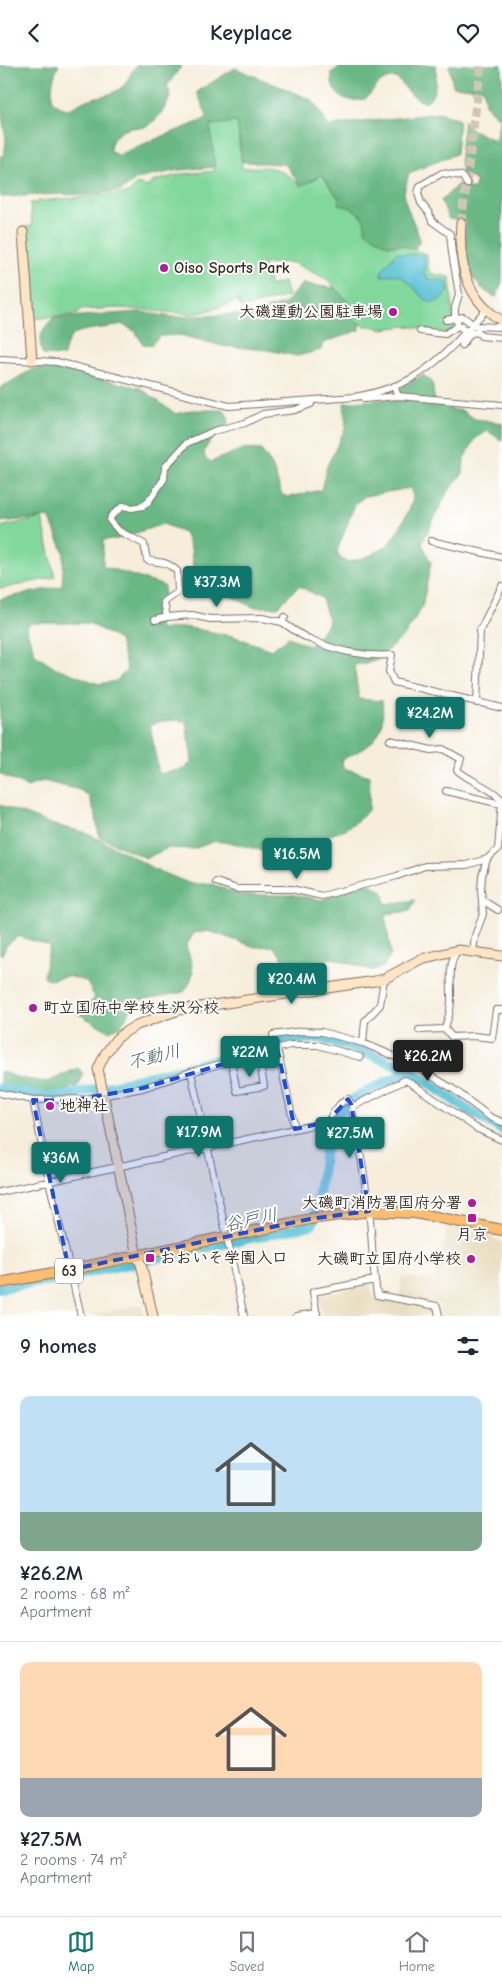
<!DOCTYPE html>
<html lang="en">
<head>
<meta charset="utf-8">
<style>
  body { margin:0; font-family:"Comic Neue","Klee One",sans-serif; background:#f2f2f3; color:#1f2937; height:100vh; display:flex; flex-direction:column; font-size:19px; white-space:nowrap }
  * { box-sizing:border-box; margin:0 }
  p { font-size:16px; color:#747a83 }
  .icon { flex:none; width:28px; height:28px; fill:none; stroke:currentColor; stroke-width:2; stroke-linecap:round; stroke-linejoin:round }
  .map { position:relative; height:1251px; overflow:hidden }
  .panel { display:flex; flex-direction:column; background:#fff; flex:1 }
  .panel>* { flex:none }
  .price { position:absolute; translate:-50% -42px; padding:0 11px; border-radius:5px; background:#0f766e; color:#fff; font-size:16px; line-height:32px; filter:drop-shadow(0 1px 2px #0008) }
  .price::after { content:''; position:absolute; left:50%; top:30px; width:15px; height:11px; margin-left:-8px; background:inherit; clip-path:polygon(0 0,100% 0,50% 100%) }
  .price.selected { background:#222; color:#fff }
  ul { padding:0; list-style:none }
  li { display:grid; align-content:center; gap:10px; height:265px; padding:0 20px }
  li+li { border-top:1px solid #e0e1e3 }
  li span { display:grid; place-items:center; height:155px; border-radius:10px; color:#555 }
  li>.icon { margin-inline-start:auto }
  span .icon { width:90px; height:90px; fill:#fffc; stroke-width:1 }
  li b { font-size:21px }
  h2 { display:flex; justify-content:space-between; align-items:center; height:60px; padding:0 20px; font-size:21px }
  header { display:flex; justify-content:space-between; align-items:center; height:65px; padding:0 20px; background:#fff; font-size:22px; font-weight:700 }
  .menu { display:flex; justify-content:space-around; align-items:center; height:70px; border-top:1px solid #e0e1e3; background:#fff; font-size:14px; color:#747a83 }
  .menu a { display:grid; justify-items:center; gap:2px }
  .menu .selected { color:#0f766e }
  .map>svg:first-child { display:block }
  .built { fill:#e7daba }
  .green { fill:#82d89c; stroke:#5e815d }
  .forest { fill:#69b884; stroke:#527151; fill-rule:evenodd }
  .water { fill:#5bc3d7; stroke:#4b767a }
  .lines { fill:none; stroke-linecap:round; stroke-linejoin:round }
  .river { stroke:#5bc3d7; stroke-width:10 }
  .secondary-tunnel { stroke:#d1c6b5; stroke-width:9; stroke-dasharray:9 4.5; stroke-linecap:butt }
  .street-casing { stroke:#7c6e60; stroke-width:8 }
  .secondary-casing { stroke:#7c6e60; stroke-width:11 }
  .primary-casing { stroke:#7c6e60; stroke-width:12 }
  .street { stroke:#fff; stroke-width:6 }
  .secondary { stroke:#fee5c5; stroke-width:9 }
  .primary { stroke:#fcbd6f; stroke-width:10 }
  .marked { fill:#1d4ed8; fill-opacity:0.2; stroke:#1d4ed8; stroke-width:4; stroke-dasharray:10 6; stroke-linejoin:round }
  .poi-dot { fill:#b5179e; stroke:#fff; stroke-width:2 }
  .labels { text-anchor:middle; dominant-baseline:central; stroke-width:4; stroke-linejoin:round; paint-order:stroke }
  .shield { fill:#fff; stroke:#766a62; stroke-width:1 }
  .shield-label { font-size:15px; font-weight:bold; fill:#3b2a1e }
  .poi-label { font-size:16px; font-weight:bold; fill:#3b2a1e; stroke:#fff; text-anchor:start }
  .water-label { font-size:18px; font-style:italic; fill:#46605f; stroke:#fff }
</style>
</head>
<body>
<header><svg class="icon" aria-label="back" viewBox="0 0 24 24"><path d="M15 5l-7 7 7 7"/></svg>Keyplace<svg class="icon" aria-label="heart" viewBox="0 0 24 24"><path d="M12 20l-8-8c-3-5 5-10 8-4 3-6 11-1 8 4z"/></svg></header>
<div class="map">
<svg width="502" height="1251" viewBox="0 0 502 1251">
  <rect width="100%" height="100%" fill="#fff"/>
  <filter id="ink" filterUnits="userSpaceOnUse"><feTurbulence type="fractalNoise" baseFrequency=".02" numOctaves="2"/><feDisplacementMap in="SourceGraphic" scale="10" xChannelSelector="R" yChannelSelector="G"/><feConvolveMatrix kernelMatrix="1 2 1 2 8 2 1 2 1" color-interpolation-filters="sRGB"/></filter>
  <filter id="wash" filterUnits="userSpaceOnUse"><feTurbulence type="fractalNoise" baseFrequency=".0096" numOctaves="4" result="noise"/><feDisplacementMap in="SourceGraphic" scale="20" xChannelSelector="R" yChannelSelector="G"/><feGaussianBlur stdDeviation="1.12" result="paint"/><feColorMatrix in="noise" values="0 0 0 0 0 0 0 0 0 0 0 0 0 0 0 0 0 1.4 0 .05"/><feComposite in="paint" operator="in"/></filter>
  <g filter="url(#wash)">
    <rect width="100%" height="100%" fill="#f6eddb"/>
    <path class="built" d="M449 1159 491 1168 492 1173 502 1177V1250L439 1251V1239L400 1232 401 1212 432 1214 435 1212Z
      M371 1219 373 1232 431 1241 435 1244 436 1251H322L318 1233 320 1231Z
      M141 1240 144 1251H88Z"/>
    <path class="green" d="M237 57 242 103C272 101 279 101 301 121L322 110 339 134 341 140C356 143 357 147 366 158 372 166 380 173 387 180H401L427 189 429 208 450 212 454 262 448 268 407 261 381 264 372 261H365L347 251 342 231 327 214 291 197 263 199 270 221 284 217 288 231 241 243 238 236 204 247 191 249 120 243 80 245 78 249 32 254 24 162 32 161 30 138H37L38 136 120 129 128 128 137 119 143 120 146 122 154 116 182 109 215 106 210 60Z
      M42 453 55 512 0 524V462Z"/>
    <path class="forest" d="M0 0H59C53 10 51 24 52 36 71 52 72 39 90 34 102 30 111 31 122 22 129 17 130 6 137 0H182L167 21 171 30C166 41 159 55 147 61 142 63 136 62 131 63 118 66 110 73 110 87L119 90C148 76 178 66 208 53L197 27 235 3 312 35 329 61 439 48 459 55 456 89 409 108 404 127 406 139 420 174 415 184 401 180H387L365 166C366 150 356 143 340 140L339 134 322 110 301 121 285 99 242 97 237 57 210 60 215 102 179 105 137 114 121 126 84 130 61 129 0 132V91H4C5 85 6 79 6 74 4 60 0 51 3 37L0 34Z
      M344 0H436C437 13 435 50 413 31 407 26 403 19 396 13 381 11 375 24 365 34 345 39 329 29 332 7Z
      M449 0H502V217L496 232C464 219 466 185 465 156L449 154 441 136 458 119 474 125 477 116 462 108 460 90 464 55 469 63 495 76 500 55 485 39 483 24 453 21Z
      M302 219 335 223 350 239 347 251 359 258 360 265 323 278 321 285 297 291 268 285 223 281 180 270 160 271 151 280 143 279 135 266 121 259C108 265 79 262 71 272 67 276 65 285 64 291L43 290C37 274 41 265 53 253L140 247 172 252 246 249 284 239Z
      M49 302 140 323 176 349 191 345H224L228 352V360L210 376 204 386 205 393 211 397 242 384 261 385 272 400 282 430 289 432 321 425 327 401 346 362 344 338 387 334 406 319 423 310 432 317 435 338 450 344 463 346 475 354 502 358V376L488 366 476 373 464 393 463 408 447 428 422 478 431 498 422 542 404 571 373 597 354 600 359 634 382 636C386 674 372 679 342 695L343 703 370 711 369 744C354 762 336 770 314 774L309 786 260 785 237 779 216 776 193 784 168 783 146 793 99 772 96 752 89 731 80 725 43 716 27 722 0 709V534L62 521 64 488 49 452 0 457V323L31 305ZM410 423C411 426 412 428 413 431 413 442 394 475 385 482 374 490 361 494 349 497L341 494 337 486 355 439 365 431ZM163 459 184 467 191 483 194 513 253 542H278L299 521 322 533 329 558 309 581 289 572 271 585 233 571 184 562 160 565 155 538 164 531V521L103 501V475L117 474ZM31 558H89L119 575 127 605 116 616 99 619 56 603 35 589 26 564ZM177 655 186 657 192 696 184 704 159 709 150 660 158 657Z
      M0 740 54 760 84 767 132 791 152 803 191 819H212L240 830H294L322 835 364 816 383 826 386 839 415 835 410 846 385 849 391 889 383 902 372 905 332 893 299 904 288 900 273 881 255 882 209 866 194 868 186 881C193 902 197 908 184 927L136 936 121 961 109 966 77 948C83 941 90 940 95 932L86 916 68 911 49 915 43 911 50 881 18 871 6 881 2 890 0 889Z
      M78 1003 83 1009 79 1020 57 1028 26 1026 0 1020V1006L20 1013 47 1017Z"/>
    <path class="water" d="M396 188 425 190 424 210H427V214L447 216 449 226C425 255 419 218 397 210 392 209 386 211 381 211L382 206Z"/>
    <g class="lines">
      <path class="river" d="M0 1023 37 1031 50 1032 68 1030 111 1021 245 987 273 979 279 975 321 973 352 982 411 1006 462 1041 502 1065
        M0 1223 48 1216 312 1160C318 1145 318 1130 321 1115 324 1099 324 1080 329 1065 340 1032 383 1019 411 1006"/>
    </g>
  </g>
  <g filter="url(#ink)">
    <g class="lines">
      <path class="secondary-tunnel" d="M461 158 481 0"/>
      <defs>
        <path id="street" d="M446 255 463 252 475 261 500 262
          M420 266 445 269 458 261
          M465 266 458 260 455 250V243L459 229 452 188 450 169 432 156 429 148 421 138 418 128 420 121 442 108 462 111 467 119
          M462 280 471 268 478 267 481 271 502 273
          M0 294 57 297 229 341 355 332C375 328 397 322 414 312 443 295 464 268 486 245
          M394 321 398 331 502 340
          M364 334 398 331
          M431 476 502 492
          M167 552 164 537 178 527 177 506C164 494 161 499 147 495L144 479 119 466 110 456 111 451 123 441 132 443 143 441 148 437 164 414 165 402 187 378 214 366 245 358 263 349 295 345 311 339
          M285 552 282 557C291 563 301 571 312 575 335 586 366 592 392 590L389 606 394 617 502 643
          M155 555 167 552 192 550 210 554 262 553 282 557
          M477 638 480 565 502 521
          M390 675 431 685 443 684 461 694 457 705C469 716 495 724 502 736
          M446 726 501 739
          M216 817 237 824H291L322 831 397 811 425 801 466 800 487 794
          M482 835 498 845
          M473 887 475 871 483 849 481 825 482 811 487 794 498 784 502 737
          M445 964C446 957 449 952 450 945 454 927 445 900 458 885
          M419 965 445 964 452 972 474 971 492 973 496 945H502
          M273 970 302 966 322 967 363 978 410 998 453 1024 490 1052 502 1057
          M363 978 365 956 380 940 384 914
          M277 983 295 1064
          M231 996 237 1026 264 1021 258 988
          M191 1007 244 1251
          M0 1028 33 1035 85 1034 143 1023 191 1007 290 980H318L360 992
          M33 1035 49 1116 81 1251
          M352 1042 405 1015 411 1018 476 1063 502 1075
          M0 1127 327 1057 340 1039 348 1034 351 1039C358 1075 365 1111 369 1146 372 1169 372 1192 375 1215
          M297 1251 317 1248
          M317 1251 313 1227 375 1215 377 1230 437 1241 439 1251"/>
        <path id="secondary" d="M461 158C458 196 466 235 502 256
          M23 167 32 295
          M153 1251 141 1199 137 1191 98 1004 105 989 116 974 125 967 137 960 179 945 375 916 384 914 421 894 458 885 502 891"/>
        <path id="primary" d="M0 1218 69 1205 310 1154 369 1146 415 1148 502 1165"/>
      </defs>
      <use href="#street" class="street-casing"/>
      <use href="#secondary" class="secondary-casing"/>
      <use href="#primary" class="primary-casing"/>
      <use href="#street" class="street"/>
      <use href="#secondary" class="secondary"/>
      <use href="#primary" class="primary"/>
    </g>
  </g>
  <path class="marked" d="M277 983 295 1064 327 1057 348 1034 351 1039 369 1146 310 1154 69 1205 33 1035 69 1036 143 1023Z"/>
  <g class="poi-dot">
    <circle cx="164" cy="203" r="5"/>
    <circle cx="393" cy="247" r="5"/>
    <circle cx="33" cy="943" r="5"/>
    <circle cx="50" cy="1041" r="5"/>
    <circle cx="472" cy="1138" r="5"/>
    <rect x="467" y="1148" width="10" height="10" rx="2.5"/>
    <rect x="145" y="1188" width="10" height="10" rx="2.5"/>
    <circle cx="471" cy="1194" r="5"/>
  </g>
  <g class="labels">
    <rect class="shield" x="55" y="1193.5" width="28" height="25" rx="4"/>
    <g class="shield-label">
      <text x="69" y="1206">63</text>
    </g>
    <g class="poi-label">
      <text x="174" y="203">Oiso Sports Park</text>
      <text x="383" y="247" text-anchor="end">大磯運動公園駐車場</text>
      <text x="43" y="943">町立国府中学校生沢分校</text>
      <text x="60" y="1041">地神社</text>
      <text x="462" y="1138" text-anchor="end">大磯町消防署国府分署</text>
      <text x="472" y="1170" text-anchor="middle">月京</text>
      <text x="160" y="1193">おおいそ学園入口</text>
      <text x="461" y="1194" text-anchor="end">大磯町立国府小学校</text>
    </g>
    <g class="water-label">
      <text transform="translate(154 992) rotate(-14)">不動川</text>
      <text transform="translate(251 1155) rotate(-12)">谷戸川</text>
    </g>
  </g>
</svg>
<b class="price" style="left:217px;top:543px">¥37.3M</b>
<b class="price" style="left:430px;top:674px">¥24.2M</b>
<b class="price" style="left:297px;top:815px">¥16.5M</b>
<b class="price" style="left:292px;top:940px">¥20.4M</b>
<b class="price" style="left:250px;top:1013px">¥22M</b>
<b class="price selected" style="left:428px;top:1017px">¥26.2M</b>
<b class="price" style="left:199px;top:1093px">¥17.9M</b>
<b class="price" style="left:350px;top:1094px">¥27.5M</b>
<b class="price" style="left:61px;top:1119px">¥36M</b>
</div>
<section class="panel">
<h2>9 homes<svg class="icon" aria-label="filters" viewBox="0 0 24 24"><path d="M4 7h16M4 17h16"/><circle cx="9" cy="7" r="2"/><circle cx="15" cy="17" r="2"/></svg></h2>
<ul>
<li><span style="background:linear-gradient(#bfe0f5 75%,#7fa58c 0)"><svg class="icon" aria-label="home" viewBox="0 0 24 24"><path d="M3 11l9-7 9 7M6 9v11h12V9"/></svg></span><div><b>¥26.2M</b><p>2 rooms · 68 m²</p><p>Apartment</p></div></li>
<li><span style="background:linear-gradient(#ffd9b3 75%,#9aa5b1 0)"><svg class="icon" aria-label="home" viewBox="0 0 24 24"><path d="M3 11l9-7 9 7M6 9v11h12V9"/></svg></span><div><b>¥27.5M</b><p>2 rooms · 74 m²</p><p>Apartment</p></div></li>
</ul>
</section>
<nav class="menu">
<a class="selected"><svg class="icon" aria-label="map" viewBox="0 0 24 24"><path d="M3 6l6-2 6 2 6-2v14l-6 2-6-2-6 2zM9 4v14M15 6v14"/></svg>Map</a>
<a><svg class="icon" aria-label="saved" viewBox="0 0 24 24"><path d="M7 4h10v16l-5-4-5 4z"/></svg>Saved</a>
<a><svg class="icon" aria-label="home" viewBox="0 0 24 24"><path d="M3 11l9-7 9 7M6 9v11h12V9"/></svg>Home</a>
</nav>
</body>
</html>
